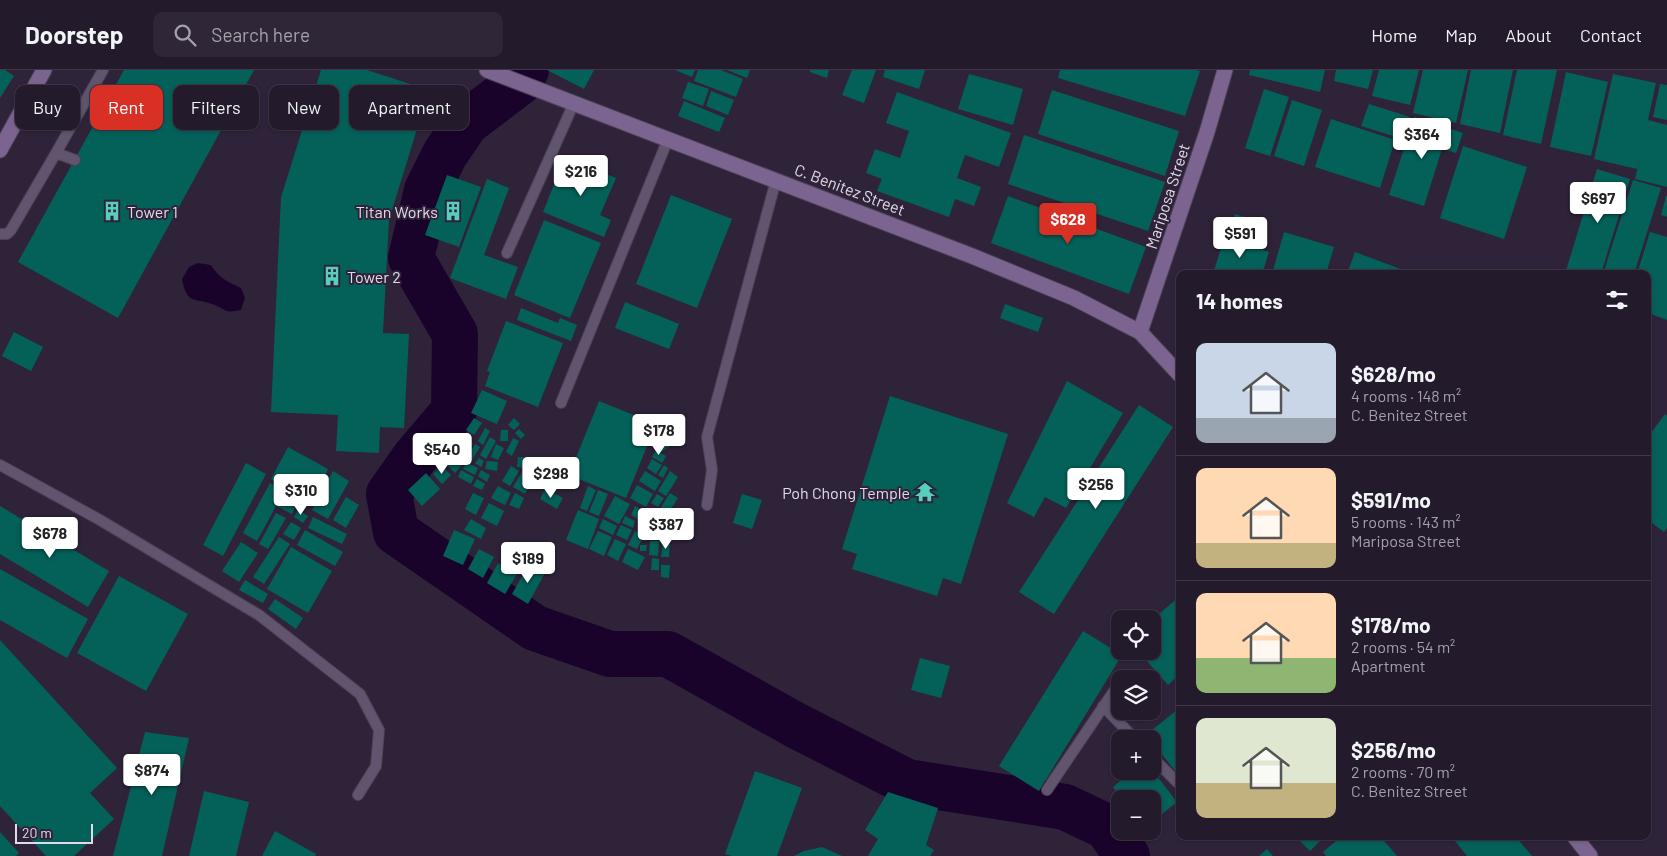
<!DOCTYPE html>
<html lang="en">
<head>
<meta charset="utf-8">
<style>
  body { margin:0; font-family:Barlow,sans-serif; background:#2f2738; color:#f1f3f6; height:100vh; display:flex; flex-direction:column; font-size:19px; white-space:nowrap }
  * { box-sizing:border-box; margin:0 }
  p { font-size:16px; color:#a3a1a9 }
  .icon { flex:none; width:28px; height:28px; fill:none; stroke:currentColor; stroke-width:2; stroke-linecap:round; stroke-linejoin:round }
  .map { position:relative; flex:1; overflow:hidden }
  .panel { position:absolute; left:1176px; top:200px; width:475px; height:570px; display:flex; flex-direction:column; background:#231a2c; border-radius:10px; box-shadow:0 1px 4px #0004,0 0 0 1px #403848 }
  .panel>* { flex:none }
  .hud { position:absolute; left:15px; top:15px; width:475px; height:45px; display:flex; gap:10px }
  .controls { position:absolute; left:1111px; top:540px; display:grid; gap:10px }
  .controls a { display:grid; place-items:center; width:50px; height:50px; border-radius:10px; background:#231a2c; box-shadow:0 1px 4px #0004,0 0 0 1px #403848; font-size:25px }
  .scale { position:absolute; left:15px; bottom:12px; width:78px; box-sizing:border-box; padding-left:5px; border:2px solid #e2daea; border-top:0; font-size:14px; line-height:18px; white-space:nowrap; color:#e2daea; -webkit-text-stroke:4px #2f233a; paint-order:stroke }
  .price { position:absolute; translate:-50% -42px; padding:0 11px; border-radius:5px; background:#fff; color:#222; font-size:16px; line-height:32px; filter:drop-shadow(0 1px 2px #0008) }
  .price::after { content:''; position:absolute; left:50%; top:30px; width:15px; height:11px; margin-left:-8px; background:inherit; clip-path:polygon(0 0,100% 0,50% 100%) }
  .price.active { background:#d93025; color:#fff }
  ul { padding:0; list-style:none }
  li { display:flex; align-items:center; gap:15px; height:125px; padding:0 20px }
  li+li { border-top:1px solid #403848 }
  li span { display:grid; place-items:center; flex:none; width:140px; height:100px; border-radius:10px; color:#555 }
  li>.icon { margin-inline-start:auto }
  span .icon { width:60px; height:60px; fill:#fffc; stroke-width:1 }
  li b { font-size:21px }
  h2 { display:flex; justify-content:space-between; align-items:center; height:60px; padding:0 20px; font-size:21px }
  .pill { padding:0 18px; border-radius:10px; background:#231a2c; box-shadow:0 1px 4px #0004,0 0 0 1px #403848; font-size:18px; line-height:45px }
  .pill.active { background:#d93025; color:#fff }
  header { display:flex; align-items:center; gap:30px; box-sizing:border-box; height:70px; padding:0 25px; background:#231a2c; border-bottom:1px solid #403848 }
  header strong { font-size:24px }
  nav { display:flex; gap:28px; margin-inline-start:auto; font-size:18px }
  .search { width:350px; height:45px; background:#2f2738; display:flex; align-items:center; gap:12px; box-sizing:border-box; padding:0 18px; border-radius:10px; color:#a3a1a9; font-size:19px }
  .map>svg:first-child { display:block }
  .water { fill:#19032a }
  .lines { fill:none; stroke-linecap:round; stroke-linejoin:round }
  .river { stroke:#19032a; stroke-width:46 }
  .building { fill:#046159 }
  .lane-casing { stroke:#4c4255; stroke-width:12 }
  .secondary-casing { stroke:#4c4255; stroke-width:17 }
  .lane { stroke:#61546e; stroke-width:10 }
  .secondary { stroke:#7b6590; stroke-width:15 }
  .labels { text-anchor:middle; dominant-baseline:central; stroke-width:4; stroke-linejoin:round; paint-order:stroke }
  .street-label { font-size:16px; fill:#e2daea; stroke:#2f233a }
  .poi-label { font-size:16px; fill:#e2daea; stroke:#2f233a; text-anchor:start }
</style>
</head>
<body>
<header>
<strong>Doorstep</strong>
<div class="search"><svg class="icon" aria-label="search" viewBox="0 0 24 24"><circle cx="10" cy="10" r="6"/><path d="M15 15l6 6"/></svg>Search here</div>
<nav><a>Home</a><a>Map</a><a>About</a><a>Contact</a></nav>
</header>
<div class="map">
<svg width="1667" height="786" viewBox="0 0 1667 786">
  <rect width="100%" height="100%" fill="#2f233a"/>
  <path class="water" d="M198 193 211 195C219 208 228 212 241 218L245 228 241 240C225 243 228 241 215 235 195 227 187 236 182 209L189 197Z"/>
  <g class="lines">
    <path class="river" d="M526 0 520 12 466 53 445 84 427 120 411 188 455 264 454 341 415 387 389 424 396 462 535 558 610 584H668L797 656 907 712 1065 737 1107 757 1127 786"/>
  </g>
  <path class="building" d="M0 0H5L14 6 0 28Z
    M124 0H254L118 248 18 192Z
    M321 0H367L429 20 389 150 383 263 409 264 404 358 380 357 379 383 336 381 338 345 271 342 281 127Z
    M547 0H594L584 19Z
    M675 0H695L692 7Z
    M698 0H721L743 9 736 27 694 11Z
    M727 0H750L747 8Z
    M810 0H829L827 8 810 2Z
    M852 0H876L864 33 842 25Z
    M885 0H925L919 19 883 7Z
    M1060 0H1196L1200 1 1185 46 1058 8Z
    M1250 0H1325L1320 22 1249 5Z
    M1336 0H1373L1368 19 1334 11Z
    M1379 0H1419L1410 35 1372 26Z
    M1423 0H1468L1456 53 1413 43Z
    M1471 0H1513L1500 63 1460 54Z
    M1517 0H1557L1541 74 1503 65Z
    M1566 2 1608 12 1591 86 1550 77Z
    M969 4 1023 19 1013 55 958 39Z
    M1613 4 1656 13 1648 50 1667 55V117L1635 109 1642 78 1637 99 1594 89Z
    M688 12 709 19 703 36 682 28Z
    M1660 14 1667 15V50L1653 47Z
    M1264 19 1289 27 1270 86 1245 78Z
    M1052 20 1179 61 1165 106 1038 64Z
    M711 21 734 30 728 45 706 36Z
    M897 22 1011 63 999 97 965 85 957 108 981 117 974 136 955 129 949 147 877 121 882 109 866 103 875 79 900 88 909 61 886 53Z
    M1292 30 1322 40 1304 96 1274 86Z
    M684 31 725 48 719 62 678 46Z
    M1369 34 1410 47 1403 69 1361 56Z
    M1414 47 1463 63 1456 83 1442 79 1424 136 1389 125Z
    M1331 49 1395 70 1380 118 1315 97Z
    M1024 65 1165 112 1148 161 1008 114Z
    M1463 76 1527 97 1504 169 1440 148Z
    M565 87 616 108 600 145 611 150 604 167 543 142Z
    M1597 99 1630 109 1601 204H1565Z
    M447 105 481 117 459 177 425 165Z
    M487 109 509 118 484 185 518 197 506 229 450 208Z
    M1633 110 1661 118 1634 204H1603Z
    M671 125 732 149 697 238 636 214Z
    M1008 126 1146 177 1129 224 991 173Z
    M1666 126H1667V147L1661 145Z
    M1235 144 1267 154 1260 178 1228 168Z
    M544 150 601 173 570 248 514 225Z
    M1284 162 1334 177 1326 204H1272Z
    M1650 162 1667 167V250L1648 243V204H1637Z
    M1224 168 1269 182 1262 204H1213Z
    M1355 182 1414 204H1347Z
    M625 232 679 254 669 279 615 258Z
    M1005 234 1043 248 1038 262 1000 248Z
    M521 238 558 253 560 248 577 255 571 271 517 250Z
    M506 251 563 273 538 337 485 316 490 302 487 301Z
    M14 262 43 277 31 301 2 286Z
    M1067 311 1123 343 1066 438 1045 427 1034 447 1007 433Z
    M482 320 507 331 497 354 471 343Z
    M890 326 1008 364 961 514 943 508 937 526 852 499 857 484 842 479Z
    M599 331 656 354 626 428 569 405Z
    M1139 335 1173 357 1054 544 1019 522Z
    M1665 344 1667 346V458L1664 462 1648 450V367Z
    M474 348 482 353 474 365 466 360Z
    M514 348 520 354 514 360 508 355Z
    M485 358 490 361 483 375 478 371Z
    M519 359 525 365 521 369 515 363Z
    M501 360H508V371H500Z
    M675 363 680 369 662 382 657 376Z
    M490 367 496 371 486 389 480 385Z
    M464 368 473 373 464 387 456 382Z
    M513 368 519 371 512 386 506 382Z
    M475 374 480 377 472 390 467 387Z
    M496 374 504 378 498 390 491 387Z
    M288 377 328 399 312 431 271 409Z
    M656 380 666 386 662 393 652 387Z
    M453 387 462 395 455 403 446 394Z
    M518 387H524L523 398 517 397Z
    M479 388 484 391 481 397 475 393Z
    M526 389H533L534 400H526Z
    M652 389 662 395 656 404 647 398Z
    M487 391 498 392 497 401 485 399Z
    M466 392 478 398 475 405 463 399Z
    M246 393 266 404 223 486 203 475Z
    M664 395 668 398 663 408 658 405Z
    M442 396 451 405 442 414 433 404Z
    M511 396 519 401 510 416 502 411Z
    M461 400 474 407 471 414 458 407Z
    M481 400 490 405 487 412 478 406Z
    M333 401 349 411 328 449 312 440Z
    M645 401 661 411 655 421 639 411Z
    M670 401 678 407 666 426 658 421Z
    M522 402 534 408 525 424 513 417Z
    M426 403 440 419 422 436 408 420Z
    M477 409 485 414 482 420 473 416Z
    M270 413 299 428 292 444 276 436 257 471 243 463Z
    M637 415 653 424 646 437 630 428Z
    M498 416 511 423 505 435 491 428Z
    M588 416 596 420 587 441 580 438Z
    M545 419 563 428 557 439 540 429Z
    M598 420 608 424 599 446 589 442Z
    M473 423 484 428 476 445 465 439Z
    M515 423 524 428 519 439 509 435Z
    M670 423 678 428 668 443 661 437Z
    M657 424 664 428 658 437 651 433Z
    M742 424 762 430 752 459 733 453Z
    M615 426 630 434 619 454 604 446Z
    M346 427 359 435 346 458 333 450Z
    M489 433 504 441 497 456 481 448Z
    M0 436 109 501 88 537 0 484Z
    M635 436 642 440 637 449 631 445Z
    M298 440 308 446 303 453 294 447Z
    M578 440 599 449 588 479 566 470Z
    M276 443 286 448 268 479 259 474Z
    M646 443 663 452 655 467 639 458Z
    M625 446 635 451 633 458 622 453Z
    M313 447 347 464 342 474 308 458Z
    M471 449 486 458 481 469 464 460Z
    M603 449 617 456 613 465 599 458Z
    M669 450 676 454 667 471 659 467Z
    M291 452 301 458 294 470 283 464Z
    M621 455 632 460 627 470 616 465Z
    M305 460 343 482 335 496 297 475Z
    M454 460 475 469 463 495 443 486Z
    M598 461 612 467 604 486 589 479Z
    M635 461 644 465 637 479 628 475Z
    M279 467 290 474 264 514 253 507Z
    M615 469 626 474 618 491 607 485Z
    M650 471H659L658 486 649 485Z
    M241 472 258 483 239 512 222 501Z
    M663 472 670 473 669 487H661Z
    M640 475H647L646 481H640Z
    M291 477 332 501 308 543 267 519Z
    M479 479 494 487 483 508 468 499Z
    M628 479 645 487 638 500 622 492Z
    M652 488 659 489V500H651Z
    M498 493 517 504 505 524 487 513Z
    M529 494 545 503 528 534 512 524Z
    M661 495H670L669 508 661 507Z
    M0 499 88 549 67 588 0 550Z
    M119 506 188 544 146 621 77 583Z
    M245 510 268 524 263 533 239 520Z
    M1180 526V604L1168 615 1138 581H1152V550Z
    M275 529 303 548 296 559 268 539Z
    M1083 561 1122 585 1039 721 999 696Z
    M0 570 117 698 90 723 114 749 74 786H46L0 736Z
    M920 588 950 596 941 628 911 620Z
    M1177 640 1180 644V707L1152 672V669H1150L1147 664Z
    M145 662 189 668 162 786H113Z
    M755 701 802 718 777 786H732L725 784Z
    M1132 701H1153L1177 732 1152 752V729H1122L1113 717Z
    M204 721 249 732 236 786H189Z
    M888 722 938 738 926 775 934 780 930 786H868L878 769 865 760Z
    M275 761 316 784 315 786H262Z
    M0 762 19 783 16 786H0Z
    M1295 766H1325L1310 781Z
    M1342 766H1380L1397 786H1326L1323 782Z
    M1451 766H1515L1532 786H1467Z
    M822 777 842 786H794L804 781Z
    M1267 779 1273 786H1259Z"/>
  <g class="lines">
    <defs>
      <path id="lane" d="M75 90 56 83 103 0
        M0 164H7L11 160 56 83
        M507 183 574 33
        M561 333 668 69
        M0 395 100 450 259 545 360 624 379 660 376 696 358 725
        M707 435 712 400 707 367 776 110
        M1103 636 1135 669
        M1152 687 1180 715
        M1047 720 1120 612"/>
      <path id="secondary" d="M487 0 972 186 1074 228 1140 262 1180 305
        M0 80 44 0
        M1140 262 1207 62 1225 0
        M1574 766 1590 786"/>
    </defs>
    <use href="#lane" class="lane-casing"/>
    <use href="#secondary" class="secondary-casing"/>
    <use href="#lane" class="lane"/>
    <use href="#secondary" class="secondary"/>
  </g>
  <defs>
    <symbol id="building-bare" viewBox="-9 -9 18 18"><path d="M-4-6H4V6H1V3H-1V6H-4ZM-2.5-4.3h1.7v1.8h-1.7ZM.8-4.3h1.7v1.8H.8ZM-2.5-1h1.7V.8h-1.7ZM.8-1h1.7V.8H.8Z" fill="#58cebf" stroke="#2f233a" stroke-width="2.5" paint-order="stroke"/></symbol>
    <symbol id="temple-bare" viewBox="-9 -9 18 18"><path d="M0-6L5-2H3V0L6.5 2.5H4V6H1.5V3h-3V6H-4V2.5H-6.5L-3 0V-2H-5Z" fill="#58cebf" stroke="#2f233a" stroke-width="2.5" paint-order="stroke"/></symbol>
  </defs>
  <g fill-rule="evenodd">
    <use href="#building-bare" x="98" y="127" width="28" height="28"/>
    <use href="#building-bare" x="439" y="127" width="28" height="28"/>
    <use href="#building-bare" x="318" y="192" width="28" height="28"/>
    <use href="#temple-bare" x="911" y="408" width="28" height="28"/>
  </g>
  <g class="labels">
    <g class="street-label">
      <text transform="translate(850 119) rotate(21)">C. Benitez Street</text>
      <text transform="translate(1167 126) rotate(-72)">Mariposa Street</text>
    </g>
    <g class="poi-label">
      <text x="127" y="141">Tower 1</text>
      <text x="438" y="141" text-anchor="end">Titan Works</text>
      <text x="347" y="206">Tower 2</text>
      <text x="910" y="422" text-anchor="end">Poh Chong Temple</text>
    </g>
  </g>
</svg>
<div class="controls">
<a><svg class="icon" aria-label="locate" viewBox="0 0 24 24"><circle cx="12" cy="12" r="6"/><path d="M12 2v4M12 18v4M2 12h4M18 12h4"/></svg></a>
<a><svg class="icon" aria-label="layers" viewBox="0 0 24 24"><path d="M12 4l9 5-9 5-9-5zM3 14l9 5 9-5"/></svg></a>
<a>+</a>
<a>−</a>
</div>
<div class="scale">20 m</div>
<b class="price" style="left:1422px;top:90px">$364</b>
<b class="price" style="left:581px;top:127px">$216</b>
<b class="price" style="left:1598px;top:154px">$697</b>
<b class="price active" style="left:1068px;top:175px">$628</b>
<b class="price" style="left:1240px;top:189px">$591</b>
<b class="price" style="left:659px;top:386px">$178</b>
<b class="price" style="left:442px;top:405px">$540</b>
<b class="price" style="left:551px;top:429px">$298</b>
<b class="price" style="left:1096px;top:440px">$256</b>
<b class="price" style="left:301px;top:446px">$310</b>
<b class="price" style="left:666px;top:480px">$387</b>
<b class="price" style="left:50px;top:489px">$678</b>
<b class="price" style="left:528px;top:514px">$189</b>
<b class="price" style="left:152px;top:726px">$874</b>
<div class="hud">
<a class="pill">Buy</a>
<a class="pill active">Rent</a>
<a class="pill">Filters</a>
<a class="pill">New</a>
<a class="pill">Apartment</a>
</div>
<section class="panel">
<h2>14 homes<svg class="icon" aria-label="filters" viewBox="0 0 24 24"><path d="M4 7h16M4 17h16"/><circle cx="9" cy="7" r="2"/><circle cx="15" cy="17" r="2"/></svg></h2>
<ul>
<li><span style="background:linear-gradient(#c9d6e8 75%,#9aa5b1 0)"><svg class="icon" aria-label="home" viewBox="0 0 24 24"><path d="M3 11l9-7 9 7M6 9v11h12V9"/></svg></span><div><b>$628/mo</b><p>4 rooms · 148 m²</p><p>C. Benitez Street</p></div></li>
<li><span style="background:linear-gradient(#ffd9b3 75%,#c2b280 0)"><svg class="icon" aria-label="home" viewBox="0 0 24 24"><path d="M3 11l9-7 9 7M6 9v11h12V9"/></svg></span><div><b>$591/mo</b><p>5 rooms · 143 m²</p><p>Mariposa Street</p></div></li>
<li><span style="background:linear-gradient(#ffd9b3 65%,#8fb573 0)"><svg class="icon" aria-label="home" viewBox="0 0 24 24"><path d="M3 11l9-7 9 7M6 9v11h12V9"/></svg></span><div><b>$178/mo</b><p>2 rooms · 54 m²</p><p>Apartment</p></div></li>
<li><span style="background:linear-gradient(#dfe7d0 65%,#c2b280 0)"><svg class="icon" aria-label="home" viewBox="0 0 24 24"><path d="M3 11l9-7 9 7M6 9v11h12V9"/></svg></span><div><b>$256/mo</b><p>2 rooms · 70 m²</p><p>C. Benitez Street</p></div></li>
</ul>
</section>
</div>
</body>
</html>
